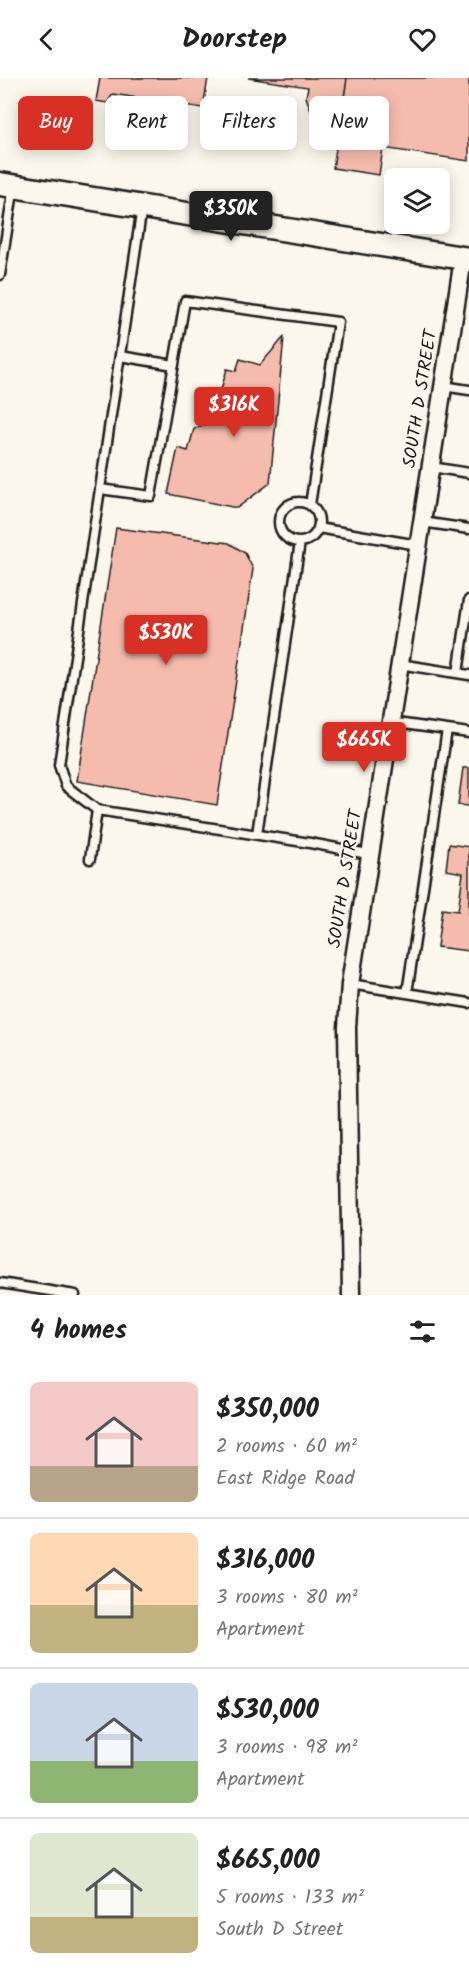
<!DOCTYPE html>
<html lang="en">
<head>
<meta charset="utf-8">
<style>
  body { margin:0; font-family:Kalam,sans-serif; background:#f6f6f6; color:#222; height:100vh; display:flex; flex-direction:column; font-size:22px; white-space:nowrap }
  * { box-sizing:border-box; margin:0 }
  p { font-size:20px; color:#767676 }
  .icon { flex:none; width:33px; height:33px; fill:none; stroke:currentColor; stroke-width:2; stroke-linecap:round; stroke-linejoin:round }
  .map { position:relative; height:1217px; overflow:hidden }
  .panel { display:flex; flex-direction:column; background:#fff; flex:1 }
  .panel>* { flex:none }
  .top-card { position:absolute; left:18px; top:18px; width:434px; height:54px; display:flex; gap:12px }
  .fabs { position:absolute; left:384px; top:90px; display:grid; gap:12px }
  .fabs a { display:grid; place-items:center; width:66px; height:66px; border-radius:9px; background:#fff; box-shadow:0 3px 15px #0003; font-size:30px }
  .price { position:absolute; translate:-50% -51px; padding:0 14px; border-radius:6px; background:#d93025; color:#fff; font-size:20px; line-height:39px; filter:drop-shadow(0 2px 3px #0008) }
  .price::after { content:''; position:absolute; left:50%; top:36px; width:18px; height:14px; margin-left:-9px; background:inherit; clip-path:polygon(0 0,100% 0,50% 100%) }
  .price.on { background:#222; color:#fff }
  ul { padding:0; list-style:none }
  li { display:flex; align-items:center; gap:18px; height:150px; padding:0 30px }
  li+li { border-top:2px solid #e0e0e0 }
  li span { display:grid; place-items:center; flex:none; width:168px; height:120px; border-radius:9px; color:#555 }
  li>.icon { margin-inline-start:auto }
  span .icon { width:72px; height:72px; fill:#fffc; stroke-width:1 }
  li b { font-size:26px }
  h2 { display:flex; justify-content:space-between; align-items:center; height:72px; padding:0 30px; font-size:26px }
  .chip { padding:0 21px; border-radius:9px; background:#fff; box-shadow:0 3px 15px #0003; font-size:21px; line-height:54px }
  .chip.on { background:#d93025; color:#fff }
  header { display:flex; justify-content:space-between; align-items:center; height:78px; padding:0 30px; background:#fff; font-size:27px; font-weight:600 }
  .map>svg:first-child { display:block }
  .building { fill:#f5bcae; stroke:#1c1c1c; stroke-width:1.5 }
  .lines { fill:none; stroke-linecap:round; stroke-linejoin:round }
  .service-casing { stroke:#1c1c1c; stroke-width:13 }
  .minor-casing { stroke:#1c1c1c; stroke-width:21 }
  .secondary-casing { stroke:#1c1c1c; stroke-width:27 }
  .service { stroke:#fbf7ec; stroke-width:8 }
  .minor { stroke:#fbf7ec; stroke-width:16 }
  .secondary { stroke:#fbf7ec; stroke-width:22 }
  .labels { text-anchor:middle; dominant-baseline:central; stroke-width:4.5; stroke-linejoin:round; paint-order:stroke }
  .street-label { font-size:18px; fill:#1c1c1c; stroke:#fbf7ec }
</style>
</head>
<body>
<header><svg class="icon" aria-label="back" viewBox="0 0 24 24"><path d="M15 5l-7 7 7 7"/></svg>Doorstep<svg class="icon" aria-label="heart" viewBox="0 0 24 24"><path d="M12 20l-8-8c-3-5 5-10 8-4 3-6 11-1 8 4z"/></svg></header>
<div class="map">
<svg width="469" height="1217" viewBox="0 0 469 1217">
  <rect width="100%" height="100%" fill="#fbf7ec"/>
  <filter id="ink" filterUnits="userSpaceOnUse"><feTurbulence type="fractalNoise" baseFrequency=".0167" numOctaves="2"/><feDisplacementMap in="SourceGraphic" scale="12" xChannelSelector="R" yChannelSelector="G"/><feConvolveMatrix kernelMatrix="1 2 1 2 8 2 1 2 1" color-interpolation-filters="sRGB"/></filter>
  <g filter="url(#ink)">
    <path class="building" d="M100 0H208L203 30 113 16 107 25 96 23Z
      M248 0H347L340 47 315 43 306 19 308 9Z
      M347 0H469V83L383 70 379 97 333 90Z
      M284 259 270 405 237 430 168 416 178 370 188 373 194 351 212 342 227 291 236 293 240 281 260 287Z
      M116 450 229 465 245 475 253 491 217 727 77 703Z
      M463 690H469V728L458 727Z
      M449 766 469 769V766V873L437 869 442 831 458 833 463 795 446 792Z"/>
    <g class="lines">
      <defs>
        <path id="service" d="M142 129 100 411 151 418 185 223 338 244 310 427
          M0 197 14 108
          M120 278 174 287
          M443 308 469 312
          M431 389 469 395
          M279 444a20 20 0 1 1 40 0a20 20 0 1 1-40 0Z
          M422 444 469 451
          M318 450 418 467
          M399 586 469 597
          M458 595 469 522
          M389 644 469 655
          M97 732 310 765 368 776
          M257 756 300 464
          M90 781 97 732 66 708 59 687 100 411
          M350 906 469 925
          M407 915 447 652
          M0 1205 75 1217"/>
        <path id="minor" d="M351 1217 347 949 350 906 463 181"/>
        <path id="secondary" d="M0 106 469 181"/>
      </defs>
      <use href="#service" class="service-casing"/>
      <use href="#minor" class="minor-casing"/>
      <use href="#secondary" class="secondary-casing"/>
      <use href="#service" class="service"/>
      <use href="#minor" class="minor"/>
      <use href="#secondary" class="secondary"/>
    </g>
  </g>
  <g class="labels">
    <g class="street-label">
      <text transform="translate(421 321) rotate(-81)">SOUTH D STREET</text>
      <text transform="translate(346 801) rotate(-81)">SOUTH D STREET</text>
    </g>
  </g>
</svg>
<div class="fabs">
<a><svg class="icon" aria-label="layers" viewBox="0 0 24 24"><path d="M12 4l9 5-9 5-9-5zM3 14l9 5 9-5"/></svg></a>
</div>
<b class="price on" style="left:231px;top:164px">$350K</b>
<b class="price" style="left:234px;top:360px">$316K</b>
<b class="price" style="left:166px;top:588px">$530K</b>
<b class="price" style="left:364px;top:695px">$665K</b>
<div class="top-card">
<a class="chip on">Buy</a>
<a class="chip">Rent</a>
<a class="chip">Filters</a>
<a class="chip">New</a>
</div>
</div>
<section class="panel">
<h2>4 homes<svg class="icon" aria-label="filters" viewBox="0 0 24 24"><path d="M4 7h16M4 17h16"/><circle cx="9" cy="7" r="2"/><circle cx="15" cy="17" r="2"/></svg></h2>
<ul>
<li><span style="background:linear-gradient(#f6c9c9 70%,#b9a48a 0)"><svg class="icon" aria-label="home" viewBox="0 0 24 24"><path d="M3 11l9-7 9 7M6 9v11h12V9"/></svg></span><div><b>$350,000</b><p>2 rooms · 60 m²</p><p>East Ridge Road</p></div></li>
<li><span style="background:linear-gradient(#ffd9b3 60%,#c2b280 0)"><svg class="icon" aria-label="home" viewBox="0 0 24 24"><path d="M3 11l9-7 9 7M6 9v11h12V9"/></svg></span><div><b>$316,000</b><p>3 rooms · 80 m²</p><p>Apartment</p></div></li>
<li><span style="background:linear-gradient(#c9d6e8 65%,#8fb573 0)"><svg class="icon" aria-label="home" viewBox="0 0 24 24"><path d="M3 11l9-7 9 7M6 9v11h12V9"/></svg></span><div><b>$530,000</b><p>3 rooms · 98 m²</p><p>Apartment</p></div></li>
<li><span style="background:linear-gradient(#dfe7d0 70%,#c2b280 0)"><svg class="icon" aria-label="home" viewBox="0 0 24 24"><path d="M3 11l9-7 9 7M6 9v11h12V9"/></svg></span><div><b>$665,000</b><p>5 rooms · 133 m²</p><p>South D Street</p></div></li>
</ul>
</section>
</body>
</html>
